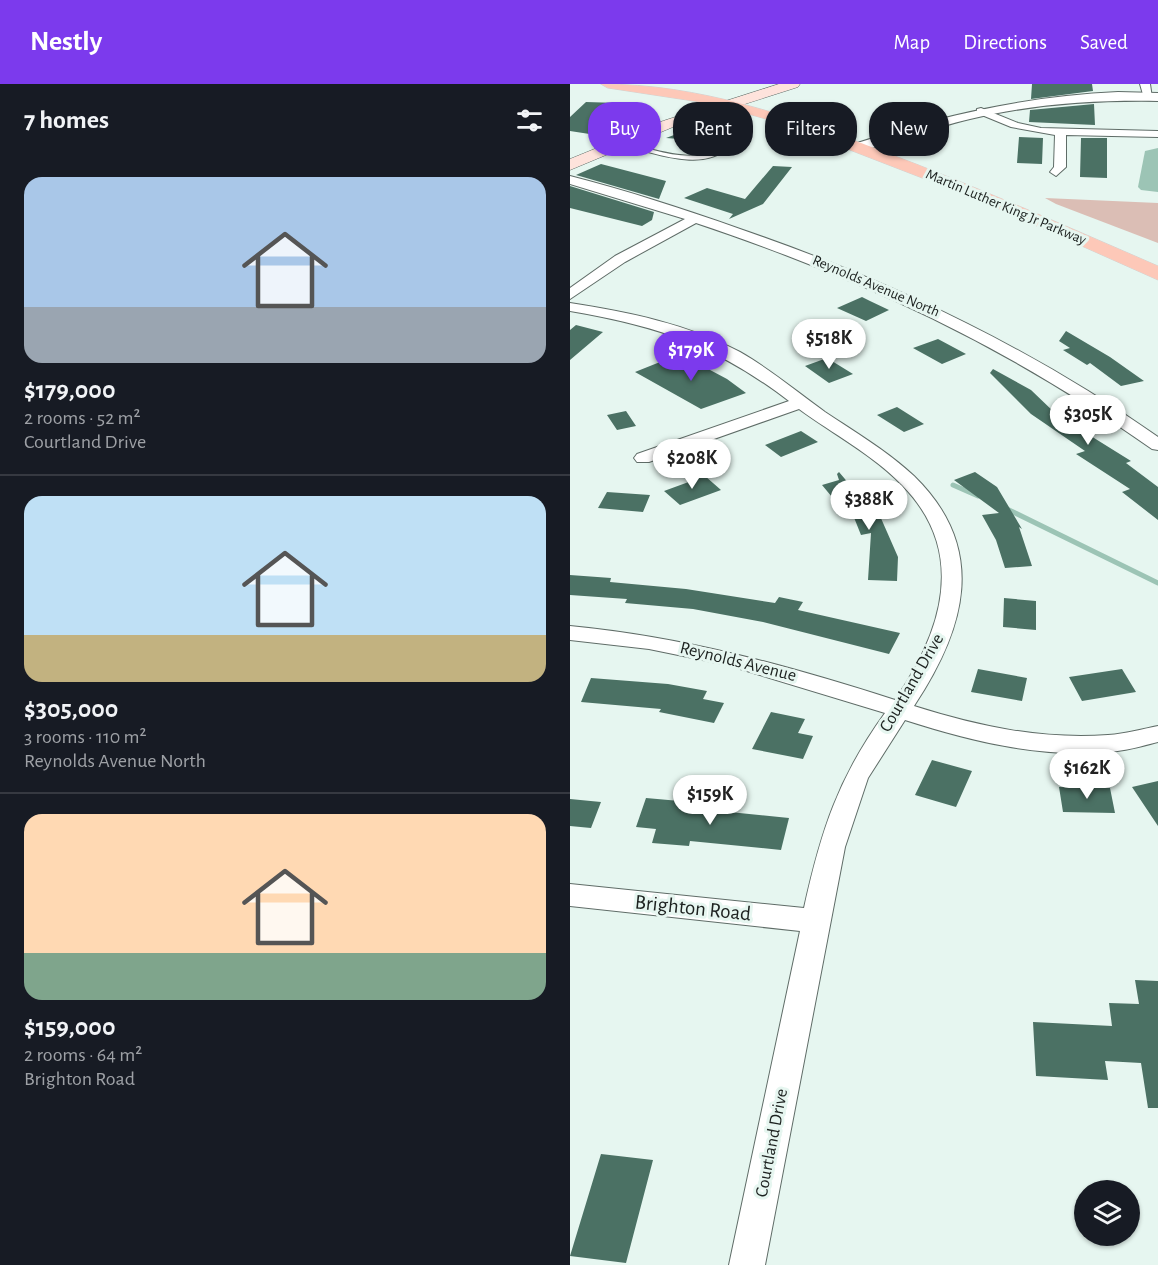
<!DOCTYPE html>
<html lang="en">
<head>
<meta charset="utf-8">
<style>
  body { margin:0; font-family:"Alegreya Sans",sans-serif; background:#20242c; color:#f1f3f6; height:100vh; display:flex; flex-direction:column; font-size:22px; white-space:nowrap }
  * { box-sizing:border-box; margin:0 }
  p { font-size:20px; color:#9ea1a6 }
  .icon { flex:none; width:33px; height:33px; fill:none; stroke:currentColor; stroke-width:2; stroke-linecap:round; stroke-linejoin:round }
  .map { position:relative; flex:1; overflow:hidden }
  .drawer { display:flex; flex-direction:column; background:#171b24; width:570px }
  .drawer>* { flex:none }
  .top-card { position:absolute; left:18px; top:18px; width:480px; height:54px; display:flex; gap:12px }
  .controls { position:absolute; left:504px; top:1096px; display:grid; gap:12px }
  .controls a { display:grid; place-items:center; width:66px; height:66px; border-radius:50%; background:#171b24; box-shadow:0 2px 4px #0004; font-size:30px }
  .price { position:absolute; translate:-50% -51px; padding:0 14px; border-radius:21px; background:#fff; color:#222; font-size:20px; line-height:39px; filter:drop-shadow(0 2px 3px #0008) }
  .price::after { content:''; position:absolute; left:50%; top:36px; width:18px; height:14px; margin-left:-9px; background:inherit; clip-path:polygon(0 0,100% 0,50% 100%) }
  .price.active { background:#7c3aed; color:#fff }
  ul { padding:0; list-style:none }
  li { display:grid; align-content:center; gap:12px; height:318px; padding:0 24px }
  li+li { border-top:2px solid #363941 }
  li span { display:grid; place-items:center; height:186px; border-radius:18px; color:#555 }
  li>.icon { margin-inline-start:auto }
  span .icon { width:108px; height:108px; fill:#fffc; stroke-width:1 }
  li b { font-size:26px }
  h2 { display:flex; justify-content:space-between; align-items:center; height:72px; padding:0 24px; font-size:26px }
  .pill { padding:0 21px; border-radius:24px; background:#171b24; box-shadow:0 2px 4px #0004; font-size:21px; line-height:54px }
  .pill.active { background:#7c3aed; color:#fff }
  header { display:flex; align-items:center; gap:36px; box-sizing:border-box; height:84px; padding:0 30px; background:#7c3aed; color:#fff }
  header strong { font-size:28px }
  nav { display:flex; gap:33px; margin-inline-start:auto; font-size:21px }
  main { display:flex; flex:1; min-height:0 }
  .map>svg:first-child { display:block }
  .green { fill:#dbbeb5 }
  .water { fill:#9cc4b5 }
  .lines { fill:none; stroke-linecap:round; stroke-linejoin:round }
  .stream { stroke:#9cc4b5; stroke-width:5 }
  .building { fill:#4b7164 }
  .service-casing { stroke:#5f6c67; stroke-width:2 }
  .minor-casing { stroke:#5f6c67; stroke-width:2 }
  .tertiary-casing { stroke:#5f6c67; stroke-width:2 }
  .secondary-casing { stroke:#5f6c67; stroke-width:1 }
  .primary-casing { stroke:#d2d3d2; stroke-width:1 }
  .service { fill:#fff; fill-rule:evenodd }
  .minor { fill:#fff; fill-rule:evenodd }
  .tertiary { fill:#fff; fill-rule:evenodd }
  .secondary { fill:#fee3dc; fill-rule:evenodd }
  .primary { fill:#fdc8b8; fill-rule:evenodd }
  .labels { text-anchor:middle; dominant-baseline:central; stroke-width:6; stroke-linejoin:round; paint-order:stroke }
  .far-street-label { font-size:15px; fill:#1c211f; stroke:#e6f6f0 }
  .street-label { font-size:18px; fill:#1c211f; stroke:#e6f6f0 }
  .near-street-label { font-size:21px; fill:#1c211f; stroke:#e6f6f0 }
</style>
</head>
<body>
<header>
<strong>Nestly</strong>
<nav><a>Map</a><a>Directions</a><a>Saved</a></nav>
</header>
<main>
<section class="drawer">
<h2>7 homes<svg class="icon" aria-label="filters" viewBox="0 0 24 24"><path d="M4 7h16M4 17h16"/><circle cx="9" cy="7" r="2"/><circle cx="15" cy="17" r="2"/></svg></h2>
<ul>
<li><span style="background:linear-gradient(#a9c7e8 70%,#9aa5b1 0)"><svg class="icon" aria-label="home" viewBox="0 0 24 24"><path d="M3 11l9-7 9 7M6 9v11h12V9"/></svg></span><div><b>$179,000</b><p>2 rooms · 52 m²</p><p>Courtland Drive</p></div></li>
<li><span style="background:linear-gradient(#bfe0f5 75%,#c2b280 0)"><svg class="icon" aria-label="home" viewBox="0 0 24 24"><path d="M3 11l9-7 9 7M6 9v11h12V9"/></svg></span><div><b>$305,000</b><p>3 rooms · 110 m²</p><p>Reynolds Avenue North</p></div></li>
<li><span style="background:linear-gradient(#ffd9b3 75%,#7fa58c 0)"><svg class="icon" aria-label="home" viewBox="0 0 24 24"><path d="M3 11l9-7 9 7M6 9v11h12V9"/></svg></span><div><b>$159,000</b><p>2 rooms · 64 m²</p><p>Brighton Road</p></div></li>
</ul>
</section>
<div class="map">
<svg width="588" height="1181" viewBox="0 0 588 1181">
  <rect width="100%" height="100%" fill="#e6f6f0"/>
  <path class="green" d="M475 114 588 119V159L486 120Z"/>
  <path class="water" d="M588 64V108L571 106 568 103 575 67Z"/>
  <g class="lines">
    <path class="stream" d="M383 401 408 412
      M435 424 588 499"/>
  </g>
  <path class="building" d="M462 0H522L523 7 461 15Z
    M16 18 49 19 41 32 51 33 26 51 0 47V33Z
    M524 20 525 41 459 38 460 26Z
    M154 32 173 37 161 49 132 40Z
    M120 45 154 55 151 58 96 54Z
    M449 53 473 54 472 80 447 79Z
    M511 54H537V94L510 93Z
    M31 80 96 97 89 115 6 91Z
    M203 82 222 83 193 120 159 135 163 130 114 114 137 104 175 115Z
    M0 102 84 128 82 136 72 142 0 124Z
    M292 213 300 217 319 226 296 237 267 224Z
    M6 241 33 248 0 276V246Z
    M496 247 540 273 574 297 551 302 520 279 517 281 493 266 500 264 489 257Z
    M368 255 396 270 372 280 343 264Z
    M110 270 157 295 176 309 131 325 65 288Z
    M257 274 283 290 259 299 235 282Z
    M423 285 461 306 485 329 490 328 520 348 516 349 561 377 556 379 588 403V436L552 408 560 405 506 370 515 367 461 330 420 289Z
    M327 323 354 340 334 348 307 331Z
    M56 327 66 342 47 346 37 331Z
    M231 347 248 358 211 373 195 361Z
    M269 388 302 427 303 416 328 473 327 497 298 496 301 449 291 451 277 416 267 419 252 401 269 396 267 390Z
    M405 388 427 403 452 445 449 443 462 482 435 484 426 456 412 431 429 429 384 396Z
    M135 392 151 406 110 421 94 407Z
    M37 408 80 411 73 428 28 424Z
    M0 491 41 494 40 498 116 505 205 519 209 513 233 518 228 526 330 549 319 570 193 538 123 525 55 519 57 515 0 511Z
    M434 514 466 517V546L433 543Z
    M408 585 457 594 452 617 401 608Z
    M552 585 566 608 512 617 499 593Z
    M21 594 98 600 137 607 133 615 154 619 144 639 89 628 91 625 11 618Z
    M201 628 235 635 228 649 243 652 233 675 182 665Z
    M362 676 402 687 386 723 345 711Z
    M588 697V742L562 703Z
    M489 703 540 704 545 729 493 728Z
    M76 714 132 719 130 725 219 734 211 766 120 757 119 762 82 759 86 745 66 743Z
    M0 715 31 718 21 744 0 742Z
    M565 896 588 897V1024H578L571 979 535 977 538 996 466 992 463 938 542 942 539 919 569 920Z
    M31 1070 83 1076 56 1179 0 1172Z"/>
  <g class="lines">
    <defs>
      <path id="service" d="M107 35 168 53 169 54C144 84 112 77 78 68 68 66 56 64 47 59L50 57C86 66 132 86 162 55L105 38Z"/>
      <path id="minor" d="M570 0H580L582 14H574Z
        M411 24 448 39 471 44 588 47V53L496 51V83L486 92 480 88 484 83 485 51 441 43 407 29V25Z
        M0 92C58 107 114 125 170 145 319 196 458 262 588 353V366L582 365C437 262 293 195 126 139L55 178 0 215V204L45 172 115 135 0 100Z
        M0 219C58 228 118 240 170 268 200 285 227 308 255 328 285 348 317 367 344 392 419 465 395 545 344 622 407 642 472 656 538 651 555 650 572 645 588 642V658C572 662 555 667 538 668 469 674 400 657 335 636L298 694 275 763 195 1181H159L230 847 0 822V800L234 824C251 747 268 694 315 629L157 581 79 565 0 556V542C114 553 216 581 325 616 372 548 398 468 332 401 302 370 263 350 229 325L79 378H67L64 374 67 370 219 317C147 262 89 242 0 227Z"/>
      <path id="tertiary" d="M548 8 588 9V17C524 16 462 20 400 35 362 44 326 58 289 67L282 63 284 60C371 32 456 12 548 8Z"/>
      <path id="secondary" d="M209 0H230L228 3 103 43 0 86V75L93 37Z"/>
      <path id="primary" d="M31 0C130 0 220 32 312 67 405 102 496 142 588 182V196L404 114 210 39 143 20 38 4Z"/>
    </defs>
    <use href="#service" class="service-casing"/>
    <use href="#minor" class="minor-casing"/>
    <use href="#tertiary" class="tertiary-casing"/>
    <use href="#secondary" class="secondary-casing"/>
    <use href="#primary" class="primary-casing"/>
    <use href="#service" class="service"/>
    <use href="#minor" class="minor"/>
    <use href="#tertiary" class="tertiary"/>
    <use href="#secondary" class="secondary"/>
    <use href="#primary" class="primary"/>
  </g>
  <g class="labels">
    <g class="far-street-label">
      <text transform="translate(436 123) rotate(23)">Martin Luther King Jr Parkway</text>
      <text transform="translate(306 202) rotate(23)">Reynolds Avenue North</text>
    </g>
    <g class="street-label">
      <text transform="translate(168 578) rotate(14)">Reynolds Avenue</text>
      <text transform="translate(342 599) rotate(-60)">Courtland Drive</text>
      <text transform="translate(202 1059) rotate(-79)">Courtland Drive</text>
    </g>
    <g class="near-street-label">
      <text transform="translate(123 824) rotate(6)">Brighton Road</text>
    </g>
  </g>
</svg>
<div class="controls">
<a><svg class="icon" aria-label="layers" viewBox="0 0 24 24"><path d="M12 4l9 5-9 5-9-5zM3 14l9 5 9-5"/></svg></a>
</div>
<b class="price" style="left:259px;top:286px">$518K</b>
<b class="price active" style="left:121px;top:298px">$179K</b>
<b class="price" style="left:518px;top:362px">$305K</b>
<b class="price" style="left:122px;top:406px">$208K</b>
<b class="price" style="left:299px;top:447px">$388K</b>
<b class="price" style="left:517px;top:716px">$162K</b>
<b class="price" style="left:140px;top:742px">$159K</b>
<div class="top-card">
<a class="pill active">Buy</a>
<a class="pill">Rent</a>
<a class="pill">Filters</a>
<a class="pill">New</a>
</div>
</div>
</main>
</body>
</html>
